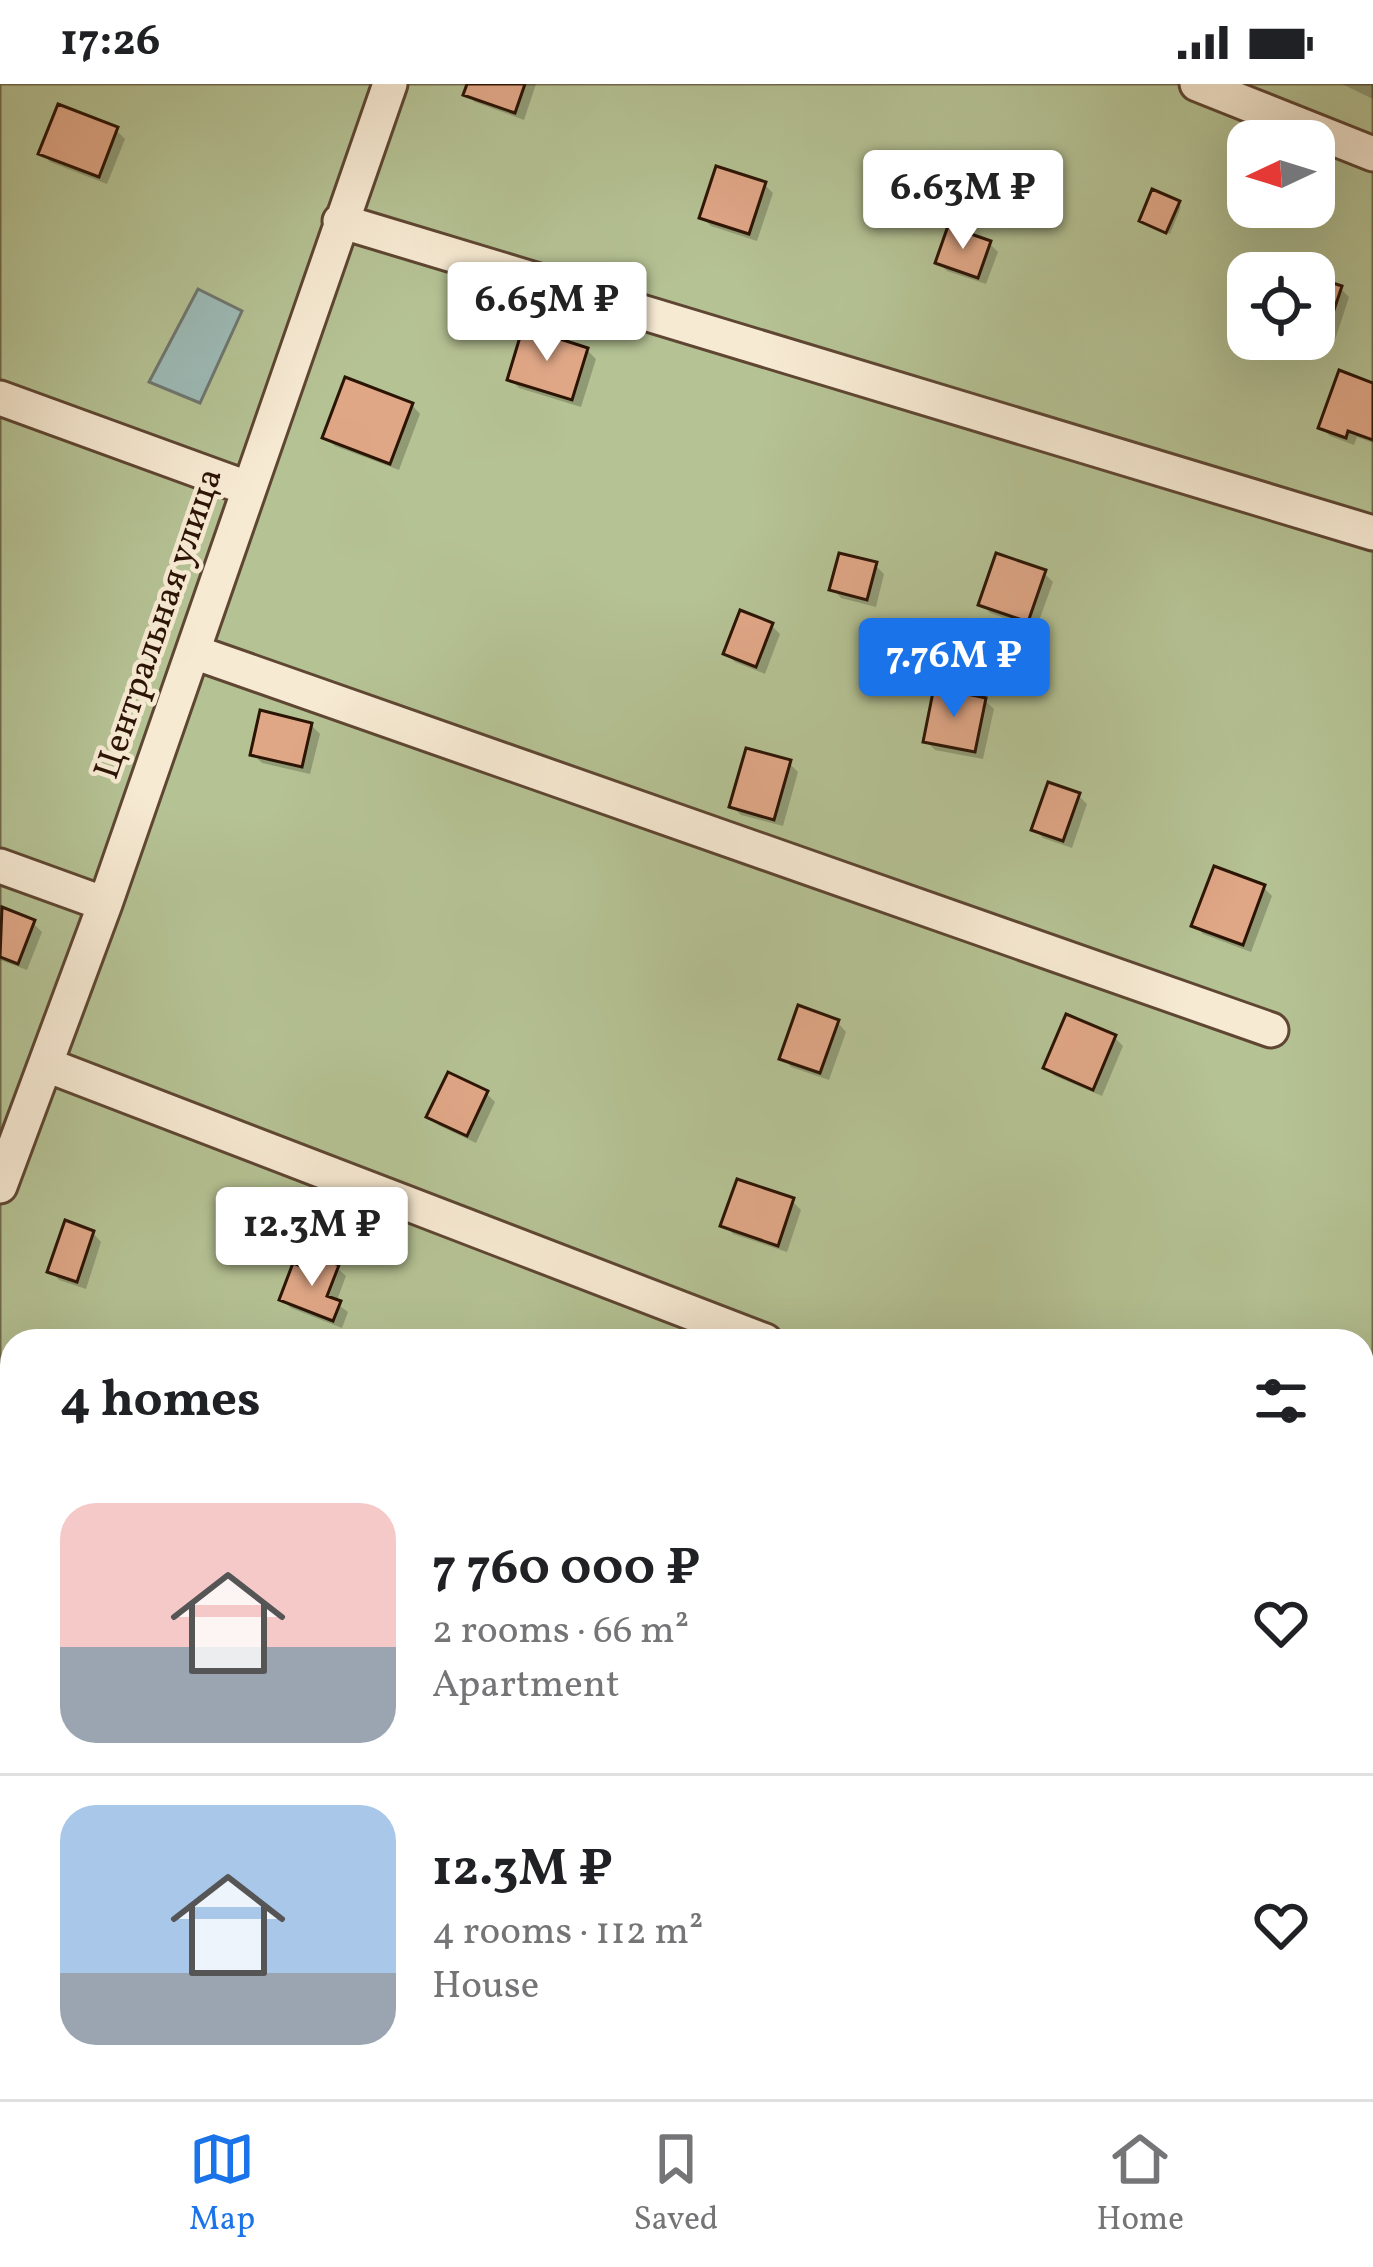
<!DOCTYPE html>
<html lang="en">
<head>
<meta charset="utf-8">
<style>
  body { margin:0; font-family:Vollkorn,serif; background:#f6f6f6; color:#202124; height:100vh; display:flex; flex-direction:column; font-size:45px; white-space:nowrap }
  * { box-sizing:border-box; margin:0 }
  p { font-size:39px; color:#757577 }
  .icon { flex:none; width:66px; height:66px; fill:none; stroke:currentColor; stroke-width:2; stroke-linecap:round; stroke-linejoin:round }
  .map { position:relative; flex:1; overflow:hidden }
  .details { position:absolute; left:0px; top:1245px; width:1374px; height:771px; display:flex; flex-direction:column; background:#fff; border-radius:36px 36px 0 0; box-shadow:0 12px 48px #0002 }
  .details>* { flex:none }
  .needle { width:78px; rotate:266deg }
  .fabs { position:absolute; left:1227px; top:36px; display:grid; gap:24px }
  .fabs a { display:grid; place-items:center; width:108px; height:108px; border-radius:24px; background:#fff; box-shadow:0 12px 48px #0002; font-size:60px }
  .price { position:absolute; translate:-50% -102px; padding:0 27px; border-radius:12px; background:#fff; color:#222; font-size:39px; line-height:78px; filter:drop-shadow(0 3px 6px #0008) }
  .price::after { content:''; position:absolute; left:50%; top:72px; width:36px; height:27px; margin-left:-18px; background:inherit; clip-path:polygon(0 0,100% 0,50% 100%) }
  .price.current { background:#1a73e8; color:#fff }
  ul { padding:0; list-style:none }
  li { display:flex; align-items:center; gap:36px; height:300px; padding:0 60px }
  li+li { border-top:3px solid #e0e0e0 }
  li span { display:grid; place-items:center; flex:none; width:336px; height:240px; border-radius:36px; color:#555 }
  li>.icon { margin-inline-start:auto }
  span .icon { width:144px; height:144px; fill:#fffc; stroke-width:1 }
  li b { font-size:51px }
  h2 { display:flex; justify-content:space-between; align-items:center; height:144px; padding:0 60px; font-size:51px }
  .status { display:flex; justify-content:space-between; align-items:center; height:84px; padding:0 60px; background:#fff; direction:ltr }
  .status svg { height:33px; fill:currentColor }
  .tabs { display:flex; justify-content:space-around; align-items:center; height:168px; border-top:3px solid #e0e0e0; background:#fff; font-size:33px; color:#757577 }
  .tabs a { display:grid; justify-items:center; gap:6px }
  .tabs .current { color:#1a73e8 }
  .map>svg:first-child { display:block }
  .green { fill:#b5c294; stroke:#706b4c; stroke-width:3; fill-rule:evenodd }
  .water { fill:#9dbbb7; stroke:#707870; stroke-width:3 }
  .shadow { fill:#0003 }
  .building { fill:#e0a787; stroke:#2c1405; stroke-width:3 }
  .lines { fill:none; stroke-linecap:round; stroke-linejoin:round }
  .street-casing { stroke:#5e4632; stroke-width:39 }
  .path { stroke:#2c1405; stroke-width:6; stroke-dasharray:3 6; stroke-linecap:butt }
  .street { stroke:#f7ead3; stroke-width:33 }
  .labels { text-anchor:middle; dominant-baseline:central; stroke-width:9; stroke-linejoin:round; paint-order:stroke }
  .street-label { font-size:36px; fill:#2c1405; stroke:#f7ead3 }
</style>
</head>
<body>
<div class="status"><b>17:26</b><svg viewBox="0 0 49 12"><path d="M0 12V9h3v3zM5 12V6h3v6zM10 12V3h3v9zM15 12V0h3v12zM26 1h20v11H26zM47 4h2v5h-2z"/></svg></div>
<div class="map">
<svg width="1373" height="2015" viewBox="0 0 1373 2015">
  <rect width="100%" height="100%" fill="#f3debb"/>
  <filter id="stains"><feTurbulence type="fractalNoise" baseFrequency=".00167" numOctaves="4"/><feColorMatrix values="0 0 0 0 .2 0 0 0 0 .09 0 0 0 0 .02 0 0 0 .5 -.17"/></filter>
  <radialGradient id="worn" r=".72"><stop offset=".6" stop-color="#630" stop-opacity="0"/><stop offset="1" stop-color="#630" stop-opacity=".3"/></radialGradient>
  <path class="green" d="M0 0H1373V2015H0ZM1248 57H1314V123H1248ZM1248 189H1314V255H1248ZM12 1257H1362V2004H12Z"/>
  <path class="water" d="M198 205 242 227 200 319 149 298Z"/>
  <path class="shadow" d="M470 0H536L524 36 475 18 466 10Z
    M1342 0H1373V15Z
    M116 46 125 55 107 100 50 78 42 69Z
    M764 100 773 109 757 157 711 142 702 133Z
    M1178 120 1181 123 1170 150 1146 140Z
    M989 159 998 168 986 200 947 187 938 178Z
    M1314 196 1340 204 1349 213 1335 256 1314 249Z
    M587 266 596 275 581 323 519 304 510 295Z
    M1373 302V359L1357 353 1354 361 1330 352 1321 343Z
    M412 321 420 330 399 386 335 362 326 354Z
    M875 481 884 490 876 523 841 514 833 505Z
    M1044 489 1053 498 1036 545 990 529 982 520Z
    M771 541 780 550 765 590 735 578 726 570Z
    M985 617 994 625 983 675 935 666 926 657Z
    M311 641 320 650 310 690 262 679 253 670Z
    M789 679 798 688 783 742 741 731 732 722Z
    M1078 711 1087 720 1072 764 1043 754 1035 745Z
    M1264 804 1272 812 1251 868 1203 850 1195 841Z
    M4 827 33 839 42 848 27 886 0 876V837Z
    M838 939 846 948 829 996 791 983 783 974Z
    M1114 953 1123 962 1102 1012 1055 992 1046 984Z
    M486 1009 495 1018 476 1059 438 1041 430 1033Z
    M792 1117 801 1126 787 1168 733 1150 724 1141Z
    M93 1149 101 1158 86 1205 59 1196 51 1187Z
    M337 1184 346 1192 336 1219 348 1228 342 1244 291 1224 282 1215 313 1190Z"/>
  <path class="building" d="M467 0H525L515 29 463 11Z
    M58 20 118 43 99 93 38 70Z
    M716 82 766 98 749 150 699 134Z
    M1152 105 1180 117 1166 149 1139 137Z
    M948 142 991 157 978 194 935 179Z
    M1314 193 1342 202 1326 250 1314 246Z
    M523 243 588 264 572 316 507 296Z
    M1339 286 1373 299V356L1348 347 1346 354 1318 344Z
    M345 293 413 319 390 380 322 354Z
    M839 469 877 478 867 516 829 506Z
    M996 469 1046 486 1028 538 978 521Z
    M740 526 773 539 756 583 723 570Z
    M934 603 986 614 975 668 923 658Z
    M260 626 312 639 302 683 250 671Z
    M746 664 791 676 774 736 729 723Z
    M1048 698 1080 709 1063 757 1031 746Z
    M1214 782 1265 801 1243 861 1191 842Z
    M2 823 35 836 18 880 0 873Z
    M798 921 839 936 820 989 779 975Z
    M1066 930 1116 951 1093 1006 1043 984Z
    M448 988 488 1007 467 1052 426 1033Z
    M737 1095 794 1114 778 1162 720 1142Z
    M65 1136 94 1147 77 1198 47 1188Z
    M316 1172 339 1181 327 1212 341 1217 333 1237 279 1216 293 1179 311 1186Z"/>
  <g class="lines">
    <defs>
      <path id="street" d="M1197 0 1373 70
        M340 137 1373 449
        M0 314 247 404
        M194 568 1271 946
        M0 782 105 820
        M47 981 765 1257
        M0 1102 105 820 390 0
        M0 1449 12 1454
        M0 1787 12 1791"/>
    </defs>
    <use href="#street" class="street-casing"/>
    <path class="path" d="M1362 1943 1373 1950"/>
    <use href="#street" class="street"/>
  </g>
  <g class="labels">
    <g class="street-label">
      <text transform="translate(160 540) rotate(-71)">Центральная улица</text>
    </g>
  </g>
  <rect width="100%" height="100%" filter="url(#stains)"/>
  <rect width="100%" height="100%" fill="url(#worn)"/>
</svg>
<div class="fabs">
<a><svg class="needle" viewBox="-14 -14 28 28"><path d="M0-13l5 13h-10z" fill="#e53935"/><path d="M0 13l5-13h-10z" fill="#757577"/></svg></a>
<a><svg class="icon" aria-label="locate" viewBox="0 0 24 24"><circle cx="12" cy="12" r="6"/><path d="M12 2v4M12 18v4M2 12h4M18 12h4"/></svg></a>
</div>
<b class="price" style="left:963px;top:168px">6.63M ₽</b>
<b class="price" style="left:547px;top:280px">6.65M ₽</b>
<b class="price current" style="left:954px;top:636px">7.76M ₽</b>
<b class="price" style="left:312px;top:1205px">12.3M ₽</b>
<section class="details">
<h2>4 homes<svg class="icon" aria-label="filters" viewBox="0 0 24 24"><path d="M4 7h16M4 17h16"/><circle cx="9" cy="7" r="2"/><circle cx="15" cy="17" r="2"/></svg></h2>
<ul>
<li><span style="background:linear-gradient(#f6c9c9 60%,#9aa5b1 0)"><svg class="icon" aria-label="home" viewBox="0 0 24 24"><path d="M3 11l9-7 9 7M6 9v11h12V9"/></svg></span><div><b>7 760 000 ₽</b><p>2 rooms · 66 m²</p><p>Apartment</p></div><svg class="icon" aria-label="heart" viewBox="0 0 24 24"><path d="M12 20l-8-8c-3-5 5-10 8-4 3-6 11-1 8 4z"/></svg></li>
<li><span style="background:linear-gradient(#a9c7e8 70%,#9aa5b1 0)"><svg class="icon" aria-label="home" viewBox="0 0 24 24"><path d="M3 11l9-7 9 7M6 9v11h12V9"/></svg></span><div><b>12.3M ₽</b><p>4 rooms · 112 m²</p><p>House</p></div><svg class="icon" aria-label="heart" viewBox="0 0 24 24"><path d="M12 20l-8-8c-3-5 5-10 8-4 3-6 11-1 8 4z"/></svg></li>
</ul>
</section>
</div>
<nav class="tabs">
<a class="current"><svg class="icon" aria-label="map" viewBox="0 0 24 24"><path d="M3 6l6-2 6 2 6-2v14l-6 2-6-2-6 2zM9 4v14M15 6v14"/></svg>Map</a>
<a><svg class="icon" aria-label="saved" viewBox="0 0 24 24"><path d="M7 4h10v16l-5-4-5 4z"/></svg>Saved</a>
<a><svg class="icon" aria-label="home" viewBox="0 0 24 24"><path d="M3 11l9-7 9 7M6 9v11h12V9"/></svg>Home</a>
</nav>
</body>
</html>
